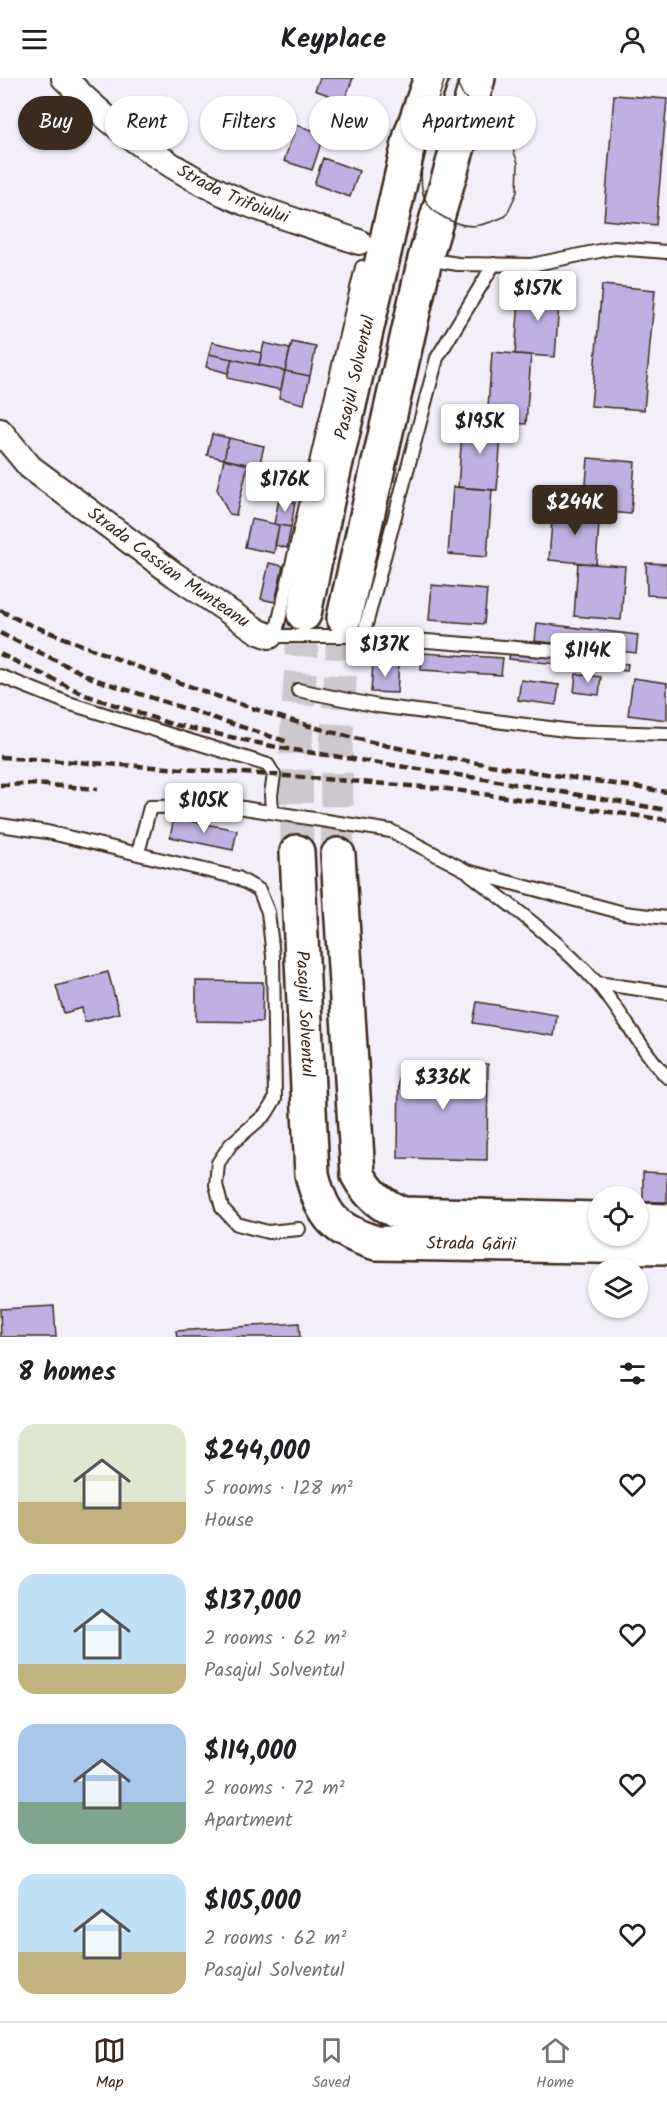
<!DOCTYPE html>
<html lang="en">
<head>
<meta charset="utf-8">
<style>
  body { margin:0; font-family:Kalam,sans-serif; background:#f6f6f6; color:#202124; height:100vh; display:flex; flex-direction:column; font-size:22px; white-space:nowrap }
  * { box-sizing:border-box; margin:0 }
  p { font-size:20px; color:#757577 }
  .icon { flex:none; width:33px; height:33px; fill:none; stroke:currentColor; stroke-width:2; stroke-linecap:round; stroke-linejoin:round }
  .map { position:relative; height:1259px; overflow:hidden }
  .side { display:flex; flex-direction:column; background:#fff; flex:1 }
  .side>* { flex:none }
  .top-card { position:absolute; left:18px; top:18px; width:632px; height:54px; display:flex; gap:12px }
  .buttons { position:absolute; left:588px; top:1108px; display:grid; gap:12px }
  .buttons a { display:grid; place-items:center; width:60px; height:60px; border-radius:50%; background:#fff; box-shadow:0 2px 4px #0004; font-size:30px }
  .price { position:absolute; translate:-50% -51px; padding:0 14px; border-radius:6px; background:#fff; color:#222; font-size:20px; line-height:39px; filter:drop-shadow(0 2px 3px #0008) }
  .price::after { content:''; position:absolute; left:50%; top:36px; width:18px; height:14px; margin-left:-9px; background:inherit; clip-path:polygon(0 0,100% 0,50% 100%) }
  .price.on { background:#3b2a1e; color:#fff }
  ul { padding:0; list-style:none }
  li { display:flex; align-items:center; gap:18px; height:150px; padding:0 18px }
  li span { display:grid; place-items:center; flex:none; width:168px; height:120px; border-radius:18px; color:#555 }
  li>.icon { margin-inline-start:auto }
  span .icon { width:72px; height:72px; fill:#fffc; stroke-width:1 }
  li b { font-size:26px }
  h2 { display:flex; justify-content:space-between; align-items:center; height:72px; padding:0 18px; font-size:26px }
  .chip { padding:0 21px; border-radius:27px; background:#fff; box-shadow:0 2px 4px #0004; font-size:21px; line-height:54px }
  .chip.on { background:#3b2a1e; color:#fff }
  header { display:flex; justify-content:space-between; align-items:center; height:78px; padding:0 18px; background:#fff; font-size:27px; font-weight:700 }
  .tabs { display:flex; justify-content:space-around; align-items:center; height:84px; border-top:2px solid #e0e0e0; background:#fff; font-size:16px; color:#757577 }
  .tabs a { display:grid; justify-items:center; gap:3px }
  .tabs .on { color:#3b2a1e }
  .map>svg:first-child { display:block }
  .building { fill:#beb1e2; stroke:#3b2a1e; stroke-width:1.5 }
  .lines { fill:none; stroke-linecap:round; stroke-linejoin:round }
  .secondary-tunnel { stroke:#cdc8cd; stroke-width:33; stroke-dasharray:33 16; stroke-linecap:butt }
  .lane-casing { stroke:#3b2a1e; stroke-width:16 }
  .street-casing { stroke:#3b2a1e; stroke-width:28 }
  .secondary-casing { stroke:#3b2a1e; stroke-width:38 }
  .lane { stroke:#fff; stroke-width:12 }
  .street { stroke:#fff; stroke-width:24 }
  .secondary { stroke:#fff; stroke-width:33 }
  .tram { stroke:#3b2a1e; stroke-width:1.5 }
  .rail { stroke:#3b2a1e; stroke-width:4.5; stroke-dasharray:9 4.5; stroke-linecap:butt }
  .labels { text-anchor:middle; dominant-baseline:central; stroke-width:5; stroke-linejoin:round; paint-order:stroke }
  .street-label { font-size:18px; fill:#3b2a1e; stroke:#fff }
</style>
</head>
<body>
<header><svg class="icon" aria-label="menu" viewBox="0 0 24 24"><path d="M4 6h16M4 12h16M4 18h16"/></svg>Keyplace<svg class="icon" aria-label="person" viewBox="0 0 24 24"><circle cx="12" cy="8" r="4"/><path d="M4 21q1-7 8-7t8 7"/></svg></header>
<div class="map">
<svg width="667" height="1259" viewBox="0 0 667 1259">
  <rect width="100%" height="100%" fill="#f2eff9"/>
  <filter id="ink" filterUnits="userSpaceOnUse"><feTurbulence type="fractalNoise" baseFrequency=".0167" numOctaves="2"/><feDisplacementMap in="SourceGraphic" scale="12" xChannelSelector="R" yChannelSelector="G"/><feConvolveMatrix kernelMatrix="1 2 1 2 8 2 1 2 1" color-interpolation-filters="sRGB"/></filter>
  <g filter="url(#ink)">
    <path class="building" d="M320 0H353L344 23 315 12Z
      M614 17 667 21 656 147 604 142Z
      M296 47 324 56 312 92 284 83Z
      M323 80 359 93 350 119 314 106Z
      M602 207 655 212 644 332 591 328Z
      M520 208 560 211 555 279 515 276Z
      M212 264 262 275 259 287 209 276Z
      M292 264 316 269 310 298 285 293Z
      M264 265 290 271 285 293 259 287Z
      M492 274 531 277 526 346 487 343Z
      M209 276 232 281 228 295 206 289Z
      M232 281 285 293 281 312 227 300Z
      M285 293 310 298 304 326 279 320Z
      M463 341 502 344 497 412 458 409Z
      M212 356 229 360 224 381 207 377Z
      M229 360 264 368 259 389 224 381Z
      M588 380 635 384 631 436 584 432Z
      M224 381 248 387 236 437 229 436 217 411Z
      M453 409 492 412 487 479 448 476Z
      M279 421 295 424 291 449 274 446Z
      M553 430 600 433 596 486 549 482Z
      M251 441 279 447 274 475 245 469Z
      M279 447 291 449 287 470 275 467Z
      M269 485 283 488 275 524 261 521Z
      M578 485 625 488 621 542 574 538Z
      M646 485 667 486V518L647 517Z
      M432 507 487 512 484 546 429 542Z
      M537 545 638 557 636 575 535 563Z
      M510 573 628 586 627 593 509 581Z
      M422 575 503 580 501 597 421 592Z
      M373 585 399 586 397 615 371 614Z
      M576 596 601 599 599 617 574 614Z
      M633 600 667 605V642L628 637Z
      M521 602 559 607 556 627 518 622Z
      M174 740 237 752 233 772 170 759Z
      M108 894 119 935 85 944 82 930 64 935 56 908Z
      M196 903 263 904 262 944 196 943Z
      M477 924 557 937 554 958 473 945Z
      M399 985 488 986 487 1082 398 1080Z
      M643 1094 667 1095V1124H643Z
      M54 1228 56 1259H1L0 1231Z
      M299 1245 300 1259H177L176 1253Z"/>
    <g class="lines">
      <path class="secondary-tunnel" d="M297 774 296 665 304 536
        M338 777 336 670 344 540"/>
      <defs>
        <path id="lane" d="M425 181 458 186 531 187 614 170 667 174
          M270 558H363L595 576
          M363 558 437 280 494 186
          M275 559 362 189
          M0 598 68 625 268 687 274 697 271 717 272 733
          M298 612 378 628 573 653 667 656
          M0 747 47 754 238 800 259 812 268 834 273 878 275 1021 266 1036 231 1066 218 1085 216 1107 222 1130 237 1146 268 1154 299 1151
          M138 775 150 729 231 728 391 753 467 793 624 835 667 840
          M470 796C514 830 559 863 596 904 622 933 639 970 667 999
          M597 905 667 915"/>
        <g id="street">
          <path id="s1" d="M64 0C115 52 177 97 245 125 282 139 321 151 359 164"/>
          <path id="s2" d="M0 353 30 389 175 497 259 554 270 558"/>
        </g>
        <g id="secondary">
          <path id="s3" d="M304 536 327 423 411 57 431 0"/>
          <path d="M344 540 425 181 478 0"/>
          <path id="s4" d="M297 774 312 1096C322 1139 335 1152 376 1165L667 1169"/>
          <path d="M338 777 358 1097C369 1117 382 1128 403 1136L598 1141"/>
          <path d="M638 1142 667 1143"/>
        </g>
      </defs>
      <use href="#lane" class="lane-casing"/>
      <use href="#street" class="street-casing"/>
      <use href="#secondary" class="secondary-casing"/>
      <use href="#lane" class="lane"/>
      <use href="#street" class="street"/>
      <use href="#secondary" class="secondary"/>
      <path class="tram" d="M445 0C436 30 412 92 425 121 429 130 437 136 445 140 469 153 483 148 506 138L517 114 518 85 510 63 496 48 476 31 462 16 457 5 459 0"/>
      <path class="rail" d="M0 532 21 543C133 587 246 634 363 662 463 686 566 698 667 714
        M0 555 94 601 288 664
        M0 576 88 618 171 646 281 670 497 703 667 732
        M0 679 274 697 448 711 667 742
        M0 707 33 706 98 711"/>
    </g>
  </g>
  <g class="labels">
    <g class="street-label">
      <text stroke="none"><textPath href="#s1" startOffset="207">Strada Trifoiului</textPath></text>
      <text stroke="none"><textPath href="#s3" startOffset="242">Pasajul Solventul</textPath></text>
      <text stroke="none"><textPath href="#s2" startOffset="218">Strada Cassian Munteanu</textPath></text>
      <text stroke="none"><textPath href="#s4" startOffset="162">Pasajul Solventul</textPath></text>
      <text stroke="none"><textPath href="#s4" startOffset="518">Strada Gării</textPath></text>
    </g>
  </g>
</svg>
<div class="buttons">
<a><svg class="icon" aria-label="locate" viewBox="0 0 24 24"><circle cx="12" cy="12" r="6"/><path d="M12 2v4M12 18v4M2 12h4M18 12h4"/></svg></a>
<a><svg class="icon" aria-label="layers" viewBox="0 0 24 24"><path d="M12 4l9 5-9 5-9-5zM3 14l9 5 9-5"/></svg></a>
</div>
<b class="price" style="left:538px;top:244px">$157K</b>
<b class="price" style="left:480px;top:377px">$195K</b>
<b class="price" style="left:285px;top:435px">$176K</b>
<b class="price on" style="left:575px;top:458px">$244K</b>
<b class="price" style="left:385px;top:600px">$137K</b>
<b class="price" style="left:588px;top:606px">$114K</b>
<b class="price" style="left:204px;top:756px">$105K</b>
<b class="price" style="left:443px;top:1033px">$336K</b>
<div class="top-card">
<a class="chip on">Buy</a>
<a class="chip">Rent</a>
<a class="chip">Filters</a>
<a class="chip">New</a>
<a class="chip">Apartment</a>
</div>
</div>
<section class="side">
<h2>8 homes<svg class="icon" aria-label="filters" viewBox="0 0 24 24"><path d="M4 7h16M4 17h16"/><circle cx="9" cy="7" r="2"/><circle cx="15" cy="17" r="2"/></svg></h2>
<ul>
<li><span style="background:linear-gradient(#dfe7d0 65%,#c2b280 0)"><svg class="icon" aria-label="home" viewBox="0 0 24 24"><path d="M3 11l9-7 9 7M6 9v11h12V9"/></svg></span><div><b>$244,000</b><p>5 rooms · 128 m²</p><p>House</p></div><svg class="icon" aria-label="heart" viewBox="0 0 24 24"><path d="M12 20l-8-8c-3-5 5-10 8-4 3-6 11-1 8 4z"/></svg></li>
<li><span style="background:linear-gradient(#bfe0f5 75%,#c2b280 0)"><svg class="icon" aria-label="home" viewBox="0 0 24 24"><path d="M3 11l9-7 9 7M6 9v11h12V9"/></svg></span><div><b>$137,000</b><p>2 rooms · 62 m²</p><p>Pasajul Solventul</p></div><svg class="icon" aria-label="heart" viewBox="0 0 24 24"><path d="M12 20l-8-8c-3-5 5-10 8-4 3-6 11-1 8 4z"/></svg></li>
<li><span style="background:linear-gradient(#a9c7e8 65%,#7fa58c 0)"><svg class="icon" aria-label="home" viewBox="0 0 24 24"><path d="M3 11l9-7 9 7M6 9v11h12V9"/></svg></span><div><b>$114,000</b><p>2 rooms · 72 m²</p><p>Apartment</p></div><svg class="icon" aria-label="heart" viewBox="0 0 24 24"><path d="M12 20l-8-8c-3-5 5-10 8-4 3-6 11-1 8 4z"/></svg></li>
<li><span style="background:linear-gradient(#bfe0f5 65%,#c2b280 0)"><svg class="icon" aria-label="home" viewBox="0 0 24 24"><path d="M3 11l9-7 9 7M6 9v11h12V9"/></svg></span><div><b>$105,000</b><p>2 rooms · 62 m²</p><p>Pasajul Solventul</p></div><svg class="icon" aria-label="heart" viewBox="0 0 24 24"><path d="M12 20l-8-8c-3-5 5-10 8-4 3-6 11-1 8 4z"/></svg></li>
</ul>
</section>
<nav class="tabs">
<a class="on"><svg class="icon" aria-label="map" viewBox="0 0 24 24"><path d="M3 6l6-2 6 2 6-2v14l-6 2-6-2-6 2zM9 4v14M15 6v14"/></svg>Map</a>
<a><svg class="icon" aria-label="saved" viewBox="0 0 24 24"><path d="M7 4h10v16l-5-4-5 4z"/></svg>Saved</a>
<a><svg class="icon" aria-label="home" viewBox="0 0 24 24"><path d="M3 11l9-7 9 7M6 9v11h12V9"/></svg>Home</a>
</nav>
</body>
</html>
